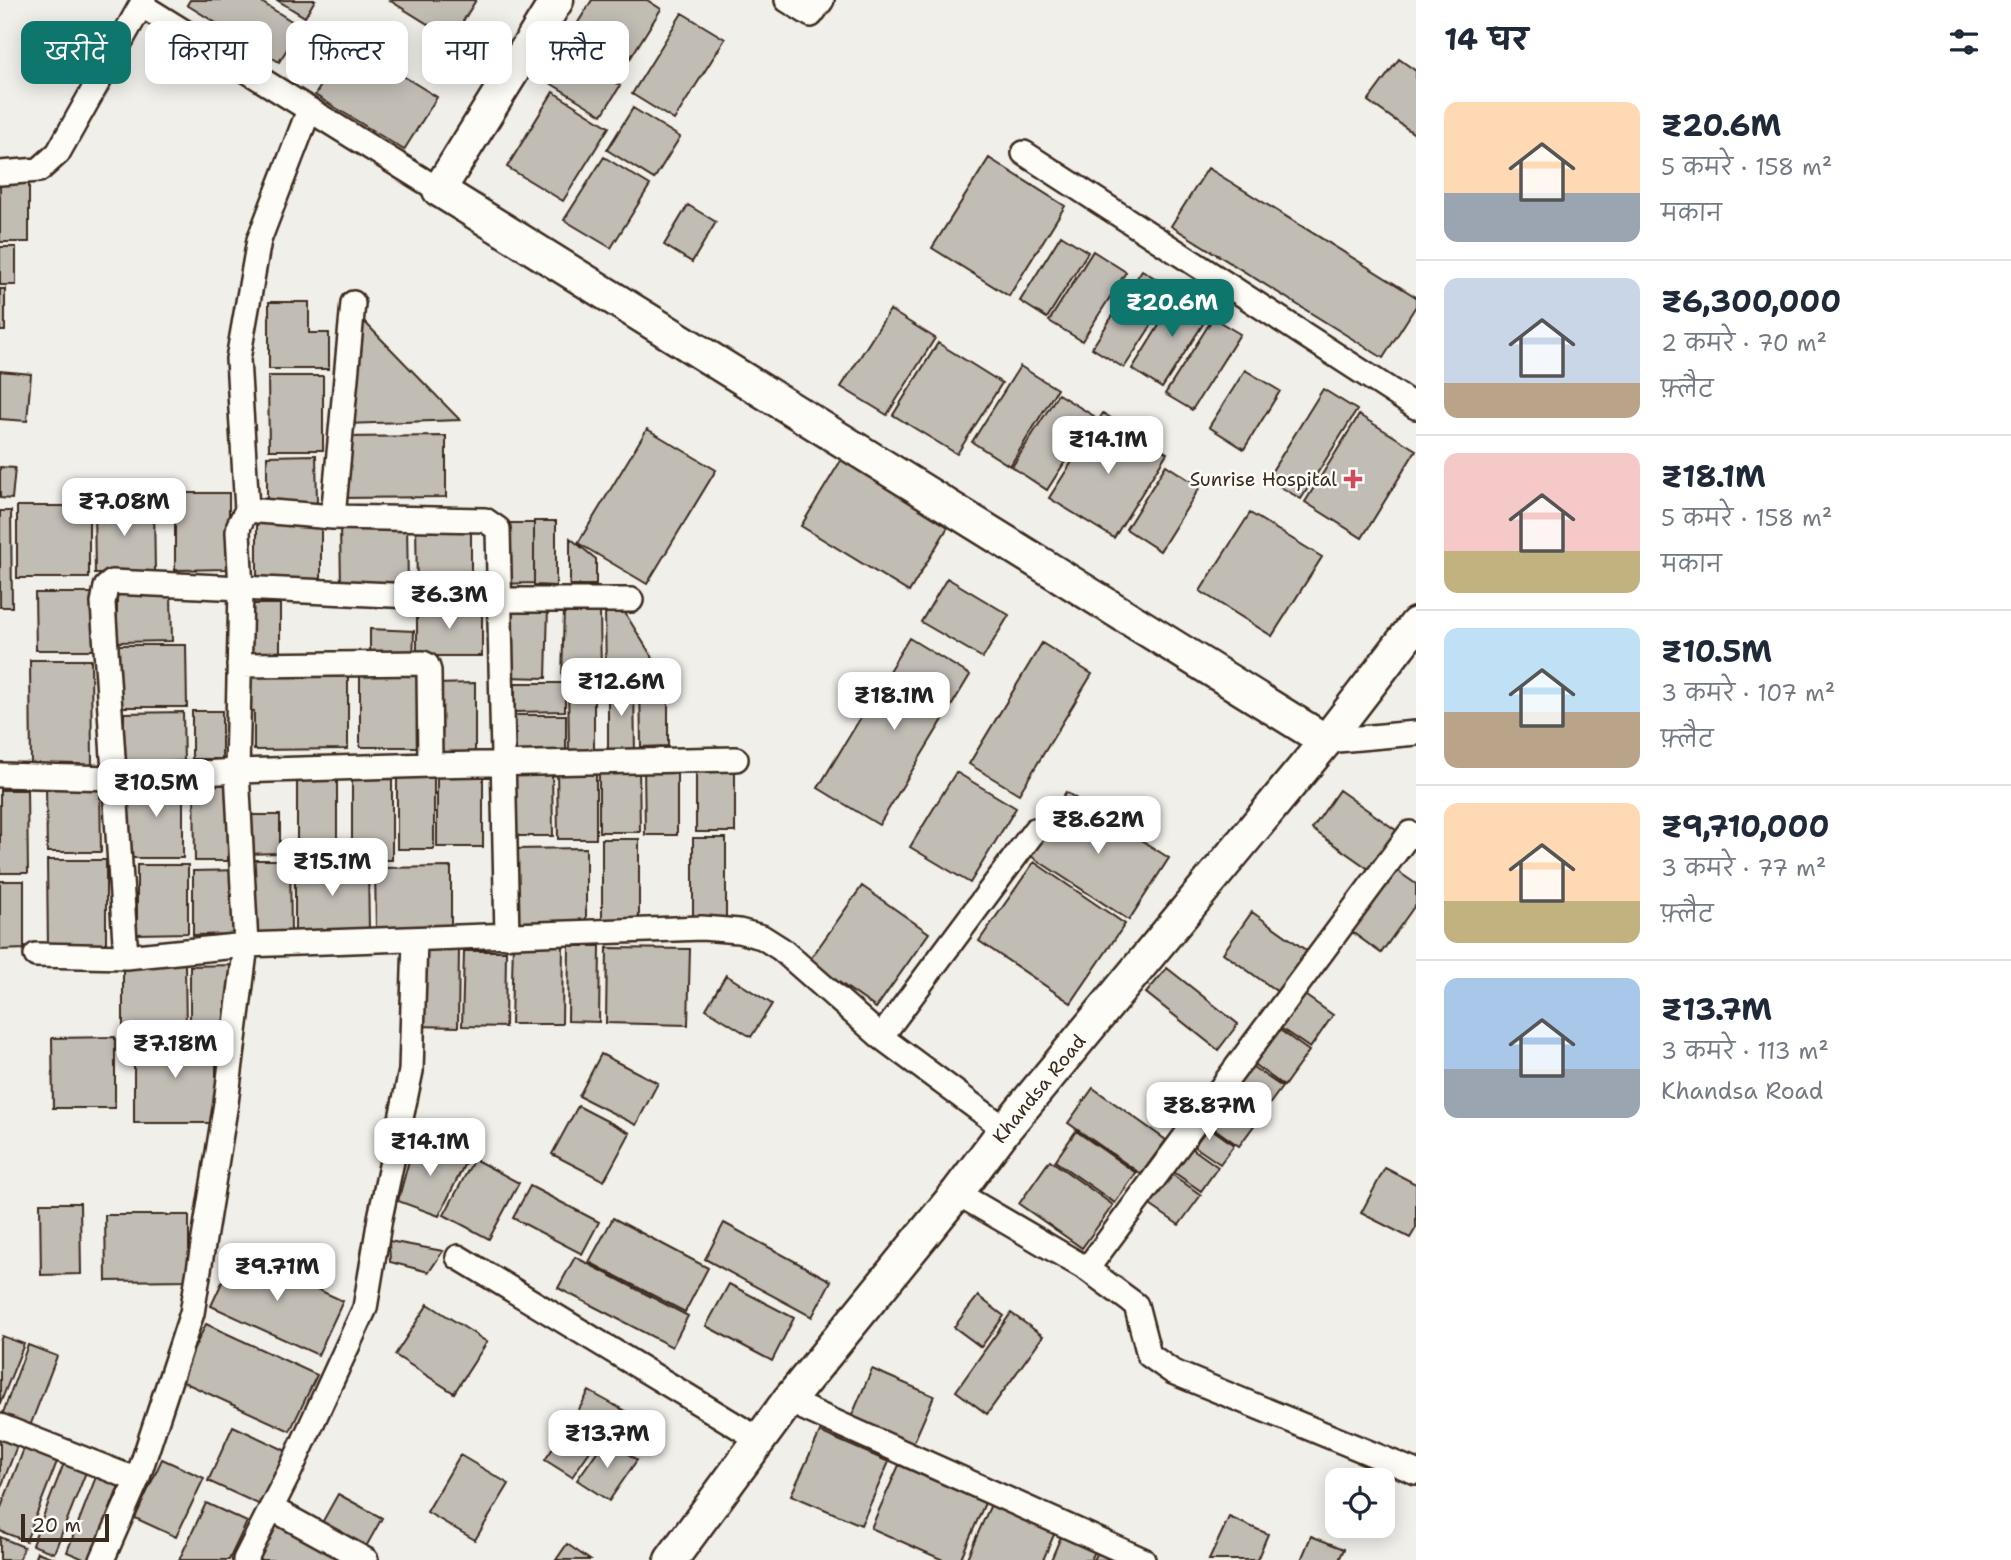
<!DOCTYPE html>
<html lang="hi">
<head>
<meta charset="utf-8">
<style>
  body { margin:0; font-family:"Shantell Sans","Playpen Sans Deva",sans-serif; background:#f2f2f3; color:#1f2937; height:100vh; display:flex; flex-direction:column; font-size:26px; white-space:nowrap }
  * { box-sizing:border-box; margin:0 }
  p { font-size:23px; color:#747a83 }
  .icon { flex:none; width:38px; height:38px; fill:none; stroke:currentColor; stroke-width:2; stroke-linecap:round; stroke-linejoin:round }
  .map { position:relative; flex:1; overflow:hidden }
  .drawer { display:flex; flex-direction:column; background:#fff; width:595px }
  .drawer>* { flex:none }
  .top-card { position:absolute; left:21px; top:21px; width:665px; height:63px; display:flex; gap:14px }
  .controls { position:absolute; left:1325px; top:1468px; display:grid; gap:14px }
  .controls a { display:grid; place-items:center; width:70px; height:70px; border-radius:14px; background:#fff; box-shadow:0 4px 18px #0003; font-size:35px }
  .scale { position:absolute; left:21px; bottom:18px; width:88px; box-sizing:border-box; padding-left:7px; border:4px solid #3b2a1e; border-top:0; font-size:19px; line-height:24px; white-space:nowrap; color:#3b2a1e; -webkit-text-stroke:5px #fdfcf7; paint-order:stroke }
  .price { position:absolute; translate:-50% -60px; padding:0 16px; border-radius:14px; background:#fff; color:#222; font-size:23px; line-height:46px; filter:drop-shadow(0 2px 4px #0008) }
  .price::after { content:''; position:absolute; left:50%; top:42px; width:21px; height:16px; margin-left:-10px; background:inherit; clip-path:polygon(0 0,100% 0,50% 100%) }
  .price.active { background:#0f766e; color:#fff }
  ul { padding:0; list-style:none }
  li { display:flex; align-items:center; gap:21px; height:175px; padding:0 28px }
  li+li { border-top:2px solid #e0e1e3 }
  li span { display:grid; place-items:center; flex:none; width:196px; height:140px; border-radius:14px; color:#555 }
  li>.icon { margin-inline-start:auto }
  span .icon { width:84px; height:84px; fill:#fffc; stroke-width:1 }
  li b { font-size:30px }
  h2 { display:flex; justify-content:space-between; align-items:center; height:84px; padding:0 28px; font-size:30px }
  .tag { padding:0 24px; border-radius:14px; background:#fff; box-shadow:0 4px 18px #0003; font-size:24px; line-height:63px }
  .tag.active { background:#0f766e; color:#fff }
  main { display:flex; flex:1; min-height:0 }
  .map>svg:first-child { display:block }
  .building { fill:#c1bcb4; stroke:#3b2a1e; stroke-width:2 }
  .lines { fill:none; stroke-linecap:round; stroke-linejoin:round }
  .street-casing { stroke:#3b2a1e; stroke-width:28 }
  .secondary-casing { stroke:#3b2a1e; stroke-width:37 }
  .street { stroke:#fdfcf7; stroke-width:23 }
  .secondary { stroke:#fdfcf7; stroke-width:32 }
  .poi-dot { fill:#d1495b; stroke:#fdfcf7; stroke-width:2.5 }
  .labels { text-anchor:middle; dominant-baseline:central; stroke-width:5; stroke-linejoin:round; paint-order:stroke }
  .poi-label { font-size:19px; fill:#3b2a1e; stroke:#fdfcf7; text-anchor:end }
  .street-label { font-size:19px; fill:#3b2a1e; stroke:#fdfcf7 }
</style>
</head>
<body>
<main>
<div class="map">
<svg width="1416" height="1560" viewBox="0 0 1416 1560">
  <rect width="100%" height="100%" fill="#f1efea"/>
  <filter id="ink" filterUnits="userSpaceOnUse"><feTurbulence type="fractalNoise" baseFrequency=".0143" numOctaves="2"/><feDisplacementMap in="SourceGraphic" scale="14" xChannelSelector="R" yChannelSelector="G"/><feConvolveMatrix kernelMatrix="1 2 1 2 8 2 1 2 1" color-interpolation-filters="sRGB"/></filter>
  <g filter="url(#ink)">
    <path class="building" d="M190 0H258L301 27 279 62 187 5Z
      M277 0H315L305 17Z
      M389 0H476L452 39Z
      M592 0H647L661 9 618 78 564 45Z
      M682 13 725 39 674 120 632 94Z
      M348 42 437 97 404 150 315 95Z
      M561 49 620 86 602 115 542 78Z
      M1399 59 1416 71V135L1368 101Z
      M553 92 609 127 563 201 507 167Z
      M633 108 680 137 654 179 607 150Z
      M604 157 650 185 611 248 564 220Z
      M989 158 1065 206 1009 296 932 248Z
      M1208 168 1416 297V306L1383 358 1171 226Z
      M0 183H29V242H0Z
      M688 205 716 222 692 262 664 245Z
      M1061 235 1088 252 1047 318 1020 301Z
      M0 247H16V285H0Z
      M1093 251 1126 272 1082 341 1049 321Z
      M1142 270 1174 290 1124 368 1092 348Z
      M0 289H5V331H0Z
      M1181 290 1212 310 1162 388 1132 369Z
      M269 302H309V333H329V369H269Z
      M353 310 460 420 346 424Z
      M890 310 935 338 887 415 841 387Z
      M1213 318 1240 334 1192 410 1165 394Z
      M938 343 1002 383 957 454 893 415Z
      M1020 366 1057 389 1010 466 972 442Z
      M1245 370 1280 391 1244 449 1209 427Z
      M0 371 31 374 27 421 0 419Z
      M268 376H323V450H269Z
      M1323 389 1357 410 1301 499 1267 479Z
      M1058 394 1094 416 1047 490 1012 467Z
      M1103 413 1167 453 1114 538 1049 498Z
      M1359 415 1416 450 1362 538 1305 502Z
      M647 429 716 470 647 584 578 543Z
      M446 436V497L341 498 340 437Z
      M846 452 954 517 909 592 801 526Z
      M316 455 317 503H267V456Z
      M1166 465 1200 487 1160 551 1126 529Z
      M0 467 15 468 12 499 0 498Z
      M175 493H229V569L175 570Z
      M154 502 155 573 95 574 94 503Z
      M17 506H89V578H17Z
      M0 511H11L12 607H0Z
      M1250 513 1322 557 1272 636 1200 591Z
      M257 520H321V586H257Z
      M416 521H471V593H417Z
      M534 521H556V586L534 585Z
      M407 523 408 588H341L340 524Z
      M498 523H534V583L499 584Z
      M570 538 596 559V585H570Z
      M947 578 1009 615 983 658 921 622Z
      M35 593H95V650H36Z
      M117 594H171L172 641 117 642Z
      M248 604H280V663L248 664Z
      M417 606H482V656H417Z
      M504 606 548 607 546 678 504 677Z
      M600 608 601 677H562L564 609Z
      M605 608H622L665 678 606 679Z
      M370 629 414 631 413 660 370 661Z
      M909 638 970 675 879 825 818 788Z
      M1042 643 1092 674 1019 794 969 764Z
      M115 645H186L187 707H116Z
      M30 660H91L92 765 31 766Z
      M360 671H422L423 747H360Z
      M241 674H348V749L254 750V711L242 710Z
      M568 679H594V753H569Z
      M640 682H668V746L641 747Z
      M475 683V758H434V684Z
      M515 683H565V711L515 712Z
      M608 683H634L635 754 608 753Z
      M192 711H222V759H192Z
      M183 712 184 765H124V713Z
      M515 715H566V752H516Z
      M599 765H639L640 832H599Z
      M557 766H596V839H558Z
      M644 766H677V835H645Z
      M696 766H735V832H696Z
      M509 767H552L553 836H510Z
      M437 772H483V847H437Z
      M956 772 1016 808 970 883 910 847Z
      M337 773V846H297V774Z
      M434 773V849H397V774Z
      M352 775H392V860H352Z
      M128 779H183V858H128Z
      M194 780H227L228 861H195Z
      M46 785H100L101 852H47Z
      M0 790H27L28 873H0Z
      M1339 790 1400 833 1373 872 1312 829Z
      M1066 792 1169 858 1129 920 1026 853Z
      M244 815H280V853L243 854Z
      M693 838H726V922H693Z
      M602 839H639V925H602Z
      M586 848V921L512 922V849Z
      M47 860H106V950H48Z
      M245 860H290L291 934H246Z
      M1034 862 1125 924 1071 1003 979 941Z
      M295 864H368L369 931H295Z
      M137 865H188V933L137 934Z
      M1390 866 1416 884V904L1381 953 1345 927Z
      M451 867V930L376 931 375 868Z
      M243 870V934L193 935V871Z
      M0 881H24V949L0 950Z
      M862 886 929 933 876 1008 809 961Z
      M1252 912 1307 951 1278 992 1223 953Z
      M513 940 563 941 562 1024H511Z
      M569 946H600L599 1022 568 1021Z
      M418 948H459L458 1027 416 1026Z
      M607 948 690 949 688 1025 606 1023Z
      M464 951H506L505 1027 462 1026Z
      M123 964H185L186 1030H123Z
      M232 965V1031H190V966Z
      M1167 968 1238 1024 1218 1050 1146 993Z
      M726 975 772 1004 751 1037 706 1009Z
      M1299 991 1333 1015 1310 1048 1276 1025Z
      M1277 1028 1309 1051 1284 1086 1252 1063Z
      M115 1037V1108H53L52 1038Z
      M216 1037V1123H134V1038Z
      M601 1054 658 1083 636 1125 579 1096Z
      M1247 1063 1282 1087 1263 1113 1228 1089Z
      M1093 1088 1166 1140 1141 1174 1068 1123Z
      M1223 1089 1261 1116 1239 1146 1202 1120Z
      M578 1106 630 1133 604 1181 552 1154Z
      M1199 1120 1234 1145 1220 1164 1185 1140Z
      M1076 1131 1136 1173 1115 1203 1055 1161Z
      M414 1142 467 1159 439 1216 398 1201Z
      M1183 1142 1218 1167 1201 1191 1165 1166Z
      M474 1159 519 1183 489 1239 444 1215Z
      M1050 1160 1113 1205 1082 1248 1019 1204Z
      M1163 1168 1201 1195 1179 1225 1141 1199Z
      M1385 1168 1416 1184V1228L1410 1238 1361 1213Z
      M530 1186 599 1222 582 1254 513 1218Z
      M40 1203H80L81 1274 41 1275Z
      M105 1215H189V1280L106 1281Z
      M613 1218 708 1268 685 1312 589 1262Z
      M724 1223 831 1281 812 1317 705 1259Z
      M389 1241 443 1251 429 1272 390 1262Z
      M236 1252 343 1301 318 1355 211 1306Z
      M575 1257 688 1316 672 1347 558 1288Z
      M729 1284 794 1318 772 1361 706 1326Z
      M978 1296 1004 1316 981 1347 954 1327Z
      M428 1304 487 1342 454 1393 395 1355Z
      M1011 1313 1043 1336 987 1414 956 1391Z
      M206 1324 317 1375 290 1431 179 1380Z
      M2 1336 24 1344 0 1404V1342Z
      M28 1345 57 1356 27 1434 0 1421Z
      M872 1369 934 1396 911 1449 849 1422Z
      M589 1391 641 1420 630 1440 578 1411Z
      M572 1420 599 1438 572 1477 545 1460Z
      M233 1426 293 1454 267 1508 208 1481Z
      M820 1432 889 1462 861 1525 791 1495Z
      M0 1436 18 1443 0 1490Z
      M606 1439 637 1460 609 1501 577 1480Z
      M27 1441 60 1454 26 1541 0 1531V1510Z
      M460 1455 509 1484 475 1540 427 1512Z
      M66 1458 88 1467 54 1553 32 1545Z
      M162 1459 204 1478 176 1537 135 1518Z
      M899 1465 985 1503 960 1560H943L871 1528Z
      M99 1469 122 1478 90 1560H86L67 1552Z
      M338 1494 382 1518 363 1552 319 1528Z
      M992 1502 1056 1530 1043 1560H966Z
      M206 1503 247 1522 229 1560H179Z
      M1229 1517 1268 1534 1257 1560H1209Z
      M276 1521 350 1560H255Z
      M1062 1534 1096 1549 1091 1560H1051Z
      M1311 1536 1344 1549 1339 1560H1301Z
      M0 1537 24 1547 19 1560H0Z
      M567 1544 590 1560H556Z
      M37 1552 59 1560H34Z
      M1098 1552 1117 1560H1094Z"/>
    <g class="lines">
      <defs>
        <path id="street" d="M787 0 811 15 822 0
          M141 5 439 190
          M1024 153 1416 407
          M0 173 39 170 58 153 144 0
          M247 510 333 517 485 520 498 529 507 936
          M333 517 353 303
          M239 665 423 663 427 665 429 671 430 765
          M1326 741 1416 733
          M0 775 113 778 237 771 430 765 736 759
          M36 955 126 957 246 945 702 928 739 931 762 937 781 949 881 1037 1005 1129
          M126 957 103 603 106 587 112 582 498 600H631
          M881 1037 1035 830
          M957 1193 1087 1269 1136 1305 1149 1355 1173 1372 1416 1472
          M458 1257 760 1440
          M1087 1269 1410 833
          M788 1401 1143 1560
          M0 1426 137 1480
          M271 1508 366 1560
          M102 1560 137 1480 192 1313 226 1103 246 945 237 771 241 589 238 532 239 525 247 510 238 359 259 240 309 110
          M245 1560 290 1471 365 1308 380 1218 411 1071 415 939"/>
        <g id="secondary">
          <path d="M557 0 439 190 1326 741"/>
          <path id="s1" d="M671 1560 788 1401 957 1193 1005 1129 1326 741 1416 624"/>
        </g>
      </defs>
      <use href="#street" class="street-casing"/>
      <use href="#secondary" class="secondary-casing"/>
      <use href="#street" class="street"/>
      <use href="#secondary" class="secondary"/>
    </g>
  </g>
  <path class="poi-dot" d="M1349.5 468.5h7v7h7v7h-7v7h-7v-7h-7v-7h7z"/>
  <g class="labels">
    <g class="poi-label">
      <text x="1337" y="479">Sunrise Hospital</text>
    </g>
    <g class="street-label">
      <text stroke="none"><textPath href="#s1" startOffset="598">Khandsa Road</textPath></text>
    </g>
  </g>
</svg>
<div class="controls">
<a><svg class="icon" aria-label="locate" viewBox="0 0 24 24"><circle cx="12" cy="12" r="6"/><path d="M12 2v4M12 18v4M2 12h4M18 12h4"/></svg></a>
</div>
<div class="scale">20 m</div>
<b class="price active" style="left:1172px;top:339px">₹20.6M</b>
<b class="price" style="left:1108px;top:476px">₹14.1M</b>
<b class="price" style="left:124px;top:538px">₹7.08M</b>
<b class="price" style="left:449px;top:631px">₹6.3M</b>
<b class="price" style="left:621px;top:718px">₹12.6M</b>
<b class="price" style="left:894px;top:732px">₹18.1M</b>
<b class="price" style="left:156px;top:819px">₹10.5M</b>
<b class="price" style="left:1098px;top:856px">₹8.62M</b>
<b class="price" style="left:332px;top:898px">₹15.1M</b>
<b class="price" style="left:175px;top:1080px">₹7.18M</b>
<b class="price" style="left:1209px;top:1142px">₹8.87M</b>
<b class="price" style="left:430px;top:1178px">₹14.1M</b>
<b class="price" style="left:277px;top:1303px">₹9.71M</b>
<b class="price" style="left:607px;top:1470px">₹13.7M</b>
<div class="top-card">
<a class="tag active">खरीदें</a>
<a class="tag">किराया</a>
<a class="tag">फ़िल्टर</a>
<a class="tag">नया</a>
<a class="tag">फ़्लैट</a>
</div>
</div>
<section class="drawer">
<h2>14 घर<svg class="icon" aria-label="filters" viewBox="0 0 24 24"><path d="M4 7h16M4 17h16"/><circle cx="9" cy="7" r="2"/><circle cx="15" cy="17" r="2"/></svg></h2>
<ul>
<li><span style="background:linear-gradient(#ffd9b3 65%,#9aa5b1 0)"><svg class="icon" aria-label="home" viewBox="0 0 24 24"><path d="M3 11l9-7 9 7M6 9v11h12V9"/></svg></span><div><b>₹20.6M</b><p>5 कमरे · 158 m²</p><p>मकान</p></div></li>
<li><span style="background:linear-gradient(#c9d6e8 75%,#b9a48a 0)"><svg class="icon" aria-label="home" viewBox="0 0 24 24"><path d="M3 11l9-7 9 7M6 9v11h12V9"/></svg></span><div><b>₹6,300,000</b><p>2 कमरे · 70 m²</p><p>फ़्लैट</p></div></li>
<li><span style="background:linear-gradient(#f6c9c9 70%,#c2b280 0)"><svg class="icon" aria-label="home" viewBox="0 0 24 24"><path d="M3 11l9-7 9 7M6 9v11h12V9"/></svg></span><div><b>₹18.1M</b><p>5 कमरे · 158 m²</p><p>मकान</p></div></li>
<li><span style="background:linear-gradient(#bfe0f5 60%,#b9a48a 0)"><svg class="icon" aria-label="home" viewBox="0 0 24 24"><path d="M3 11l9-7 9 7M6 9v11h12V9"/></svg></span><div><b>₹10.5M</b><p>3 कमरे · 107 m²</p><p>फ़्लैट</p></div></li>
<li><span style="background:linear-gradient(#ffd9b3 70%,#c2b280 0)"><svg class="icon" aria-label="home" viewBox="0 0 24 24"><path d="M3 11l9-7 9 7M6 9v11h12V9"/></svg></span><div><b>₹9,710,000</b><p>3 कमरे · 77 m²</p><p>फ़्लैट</p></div></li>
<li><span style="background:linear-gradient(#a9c7e8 65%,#9aa5b1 0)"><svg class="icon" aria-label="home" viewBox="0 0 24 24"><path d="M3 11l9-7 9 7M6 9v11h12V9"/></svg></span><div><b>₹13.7M</b><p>3 कमरे · 113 m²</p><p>Khandsa Road</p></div></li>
</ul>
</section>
</main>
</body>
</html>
